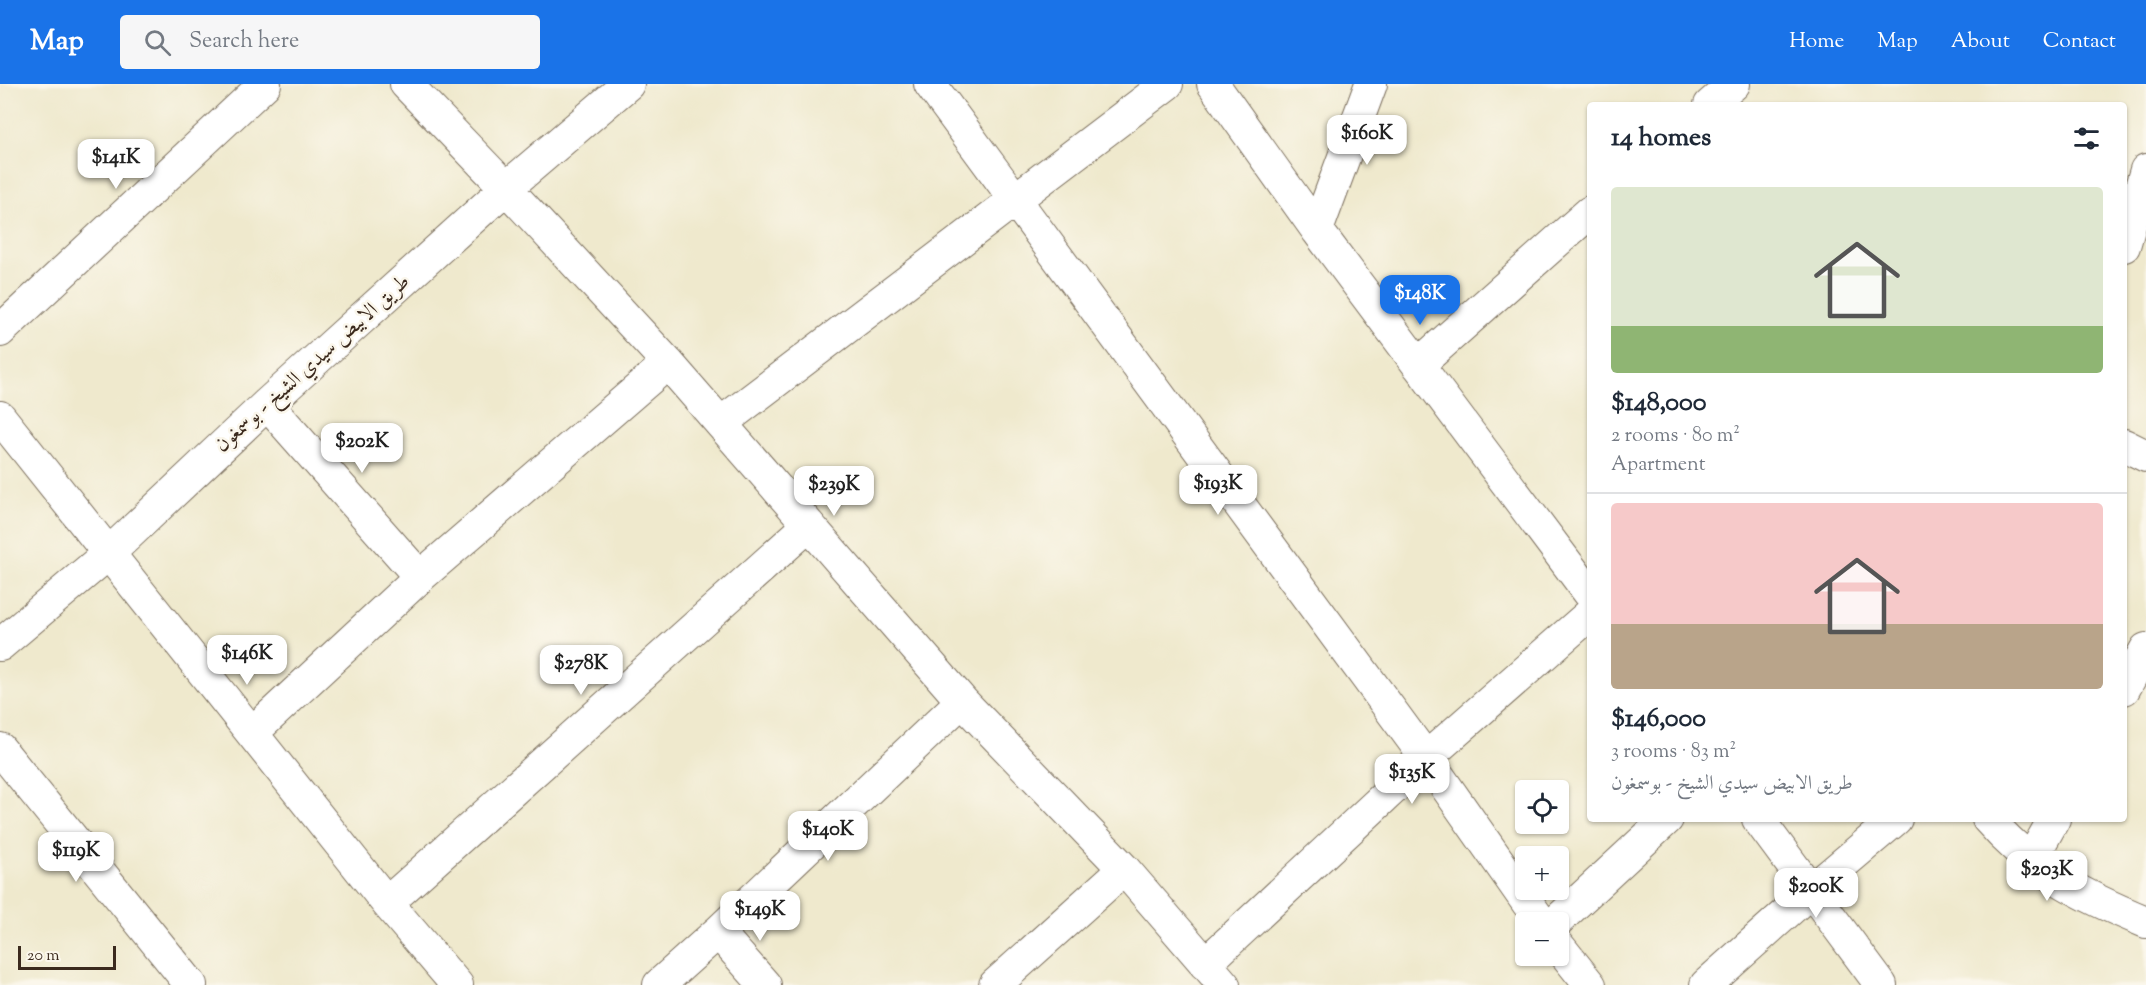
<!DOCTYPE html>
<html lang="en">
<head>
<meta charset="utf-8">
<style>
  body { margin:0; font-family:"Sorts Mill Goudy",Amiri,serif; background:#f6f6f7; color:#1f2937; height:100vh; display:flex; flex-direction:column; font-size:22px; white-space:nowrap }
  * { box-sizing:border-box; margin:0 }
  p { font-size:20px; color:#747a83 }
  .icon { flex:none; width:33px; height:33px; fill:none; stroke:currentColor; stroke-width:2; stroke-linecap:round; stroke-linejoin:round }
  .map { position:relative; flex:1; overflow:hidden }
  .details { position:absolute; left:1587px; top:18px; width:540px; height:720px; display:flex; flex-direction:column; background:#fff; border-radius:6px; box-shadow:0 2px 4px #0004 }
  .details>* { flex:none }
  .tools { position:absolute; left:1515px; top:696px; display:grid; gap:12px }
  .tools a { display:grid; place-items:center; width:54px; height:54px; border-radius:6px; background:#fff; box-shadow:0 2px 4px #0004; font-size:30px }
  .scale { position:absolute; left:18px; bottom:15px; width:98px; box-sizing:border-box; padding-left:6px; border:3px solid #3b2a1e; border-top:0; font-size:16px; line-height:21px; white-space:nowrap; color:#3b2a1e; -webkit-text-stroke:4px #fbf7ec; paint-order:stroke }
  .price { position:absolute; translate:-50% -51px; padding:0 14px; border-radius:12px; background:#fff; color:#222; font-size:20px; line-height:39px; filter:drop-shadow(0 2px 3px #0008) }
  .price::after { content:''; position:absolute; left:50%; top:36px; width:18px; height:14px; margin-left:-9px; background:inherit; clip-path:polygon(0 0,100% 0,50% 100%) }
  .price.current { background:#1a73e8; color:#fff }
  ul { padding:0; list-style:none }
  li { display:grid; align-content:center; gap:12px; height:318px; padding:0 24px }
  li+li { border-top:2px solid #e0e1e3 }
  li span { display:grid; place-items:center; height:186px; border-radius:6px; color:#555 }
  li>.icon { margin-inline-start:auto }
  span .icon { width:108px; height:108px; fill:#fffc; stroke-width:1 }
  li b { font-size:26px }
  h2 { display:flex; justify-content:space-between; align-items:center; height:72px; padding:0 24px; font-size:26px }
  header { display:flex; align-items:center; gap:36px; box-sizing:border-box; height:84px; padding:0 30px; background:#1a73e8; color:#fff }
  header strong { font-size:28px }
  nav { display:flex; gap:33px; margin-inline-start:auto; font-size:21px }
  .search { width:420px; height:54px; background:#f6f6f7; display:flex; align-items:center; gap:15px; box-sizing:border-box; padding:0 21px; border-radius:6px; color:#747a83; font-size:22px }
  .map>svg:first-child { display:block }
  .lines { fill:none; stroke-linecap:round; stroke-linejoin:round }
  .minor-casing { stroke:#7a6d5b; stroke-width:34 }
  .minor { stroke:#fff; stroke-width:32 }
  .labels { text-anchor:middle; dominant-baseline:central; stroke-width:5; stroke-linejoin:round; paint-order:stroke }
  .street-label { font-size:21px; fill:#3b2a1e; stroke:#fbf7ec }
</style>
</head>
<body>
<header>
<strong>Map</strong>
<div class="search"><svg class="icon" aria-label="search" viewBox="0 0 24 24"><circle cx="10" cy="10" r="6"/><path d="M15 15l6 6"/></svg>Search here</div>
<nav><a>Home</a><a>Map</a><a>About</a><a>Contact</a></nav>
</header>
<div class="map">
<svg width="2146" height="901" viewBox="0 0 2146 901">
  <rect width="100%" height="100%" fill="#fbf7ec"/>
  <filter id="ink" filterUnits="userSpaceOnUse"><feTurbulence type="fractalNoise" baseFrequency=".0167" numOctaves="2"/><feDisplacementMap in="SourceGraphic" scale="12" xChannelSelector="R" yChannelSelector="G"/><feConvolveMatrix kernelMatrix="1 2 1 2 8 2 1 2 1" color-interpolation-filters="sRGB"/></filter>
  <filter id="wash" filterUnits="userSpaceOnUse"><feTurbulence type="fractalNoise" baseFrequency=".008" numOctaves="4" result="noise"/><feDisplacementMap in="SourceGraphic" scale="24" xChannelSelector="R" yChannelSelector="G"/><feGaussianBlur stdDeviation="1.35" result="paint"/><feColorMatrix in="noise" values="0 0 0 0 0 0 0 0 0 0 0 0 0 0 0 0 0 1.4 0 .05"/><feComposite in="paint" operator="in"/></filter>
  <g filter="url(#wash)">
    <rect width="100%" height="100%" fill="#efe9cd"/>
  </g>
  <g filter="url(#ink)">
    <g class="lines">
      <defs>
        <path id="minor" d="M406 0 506 104 668 279 962 617 1124 785 1224 901
          M930 0 1426 674 1541 838
          M1213 0 1317 146 1590 510
          M1710 21 1734 0
          M1317 146 1371 0
          M2124 162 2146 86
          M0 247 265 0
          M1418 281 1590 128
          M267 320 420 493
          M0 333 387 819 457 901
          M721 339 1167 0
          M2124 361 2146 372
          M0 561 109 469 267 320 506 104 628 0
          M2124 605 2146 565
          M253 648 420 493 668 279
          M0 665 191 901
          M1758 735 1881 901
          M1988 735C2034 788 2083 812 2146 838
          M2031 776 2054 735
          M387 819 809 441
          M1556 838 1667 735
          M718 848 765 901
          M1558 861 1590 901
          M1205 880 1426 674 1590 530
          M659 901 718 848 962 617
          M995 901 1124 785
          M1706 901 1812 806 1896 735"/>
      </defs>
      <use href="#minor" class="minor-casing"/>
      <use href="#minor" class="minor"/>
    </g>
  </g>
  <g class="labels">
    <g class="street-label">
      <text transform="translate(313 280) rotate(-42)">طريق الابيض سيدي الشيخ - بوسمغون</text>
    </g>
  </g>
</svg>
<div class="tools">
<a><svg class="icon" aria-label="locate" viewBox="0 0 24 24"><circle cx="12" cy="12" r="6"/><path d="M12 2v4M12 18v4M2 12h4M18 12h4"/></svg></a>
<a>+</a>
<a>−</a>
</div>
<div class="scale">20 m</div>
<b class="price" style="left:1367px;top:82px">$160K</b>
<b class="price" style="left:116px;top:106px">$141K</b>
<b class="price current" style="left:1420px;top:242px">$148K</b>
<b class="price" style="left:362px;top:390px">$202K</b>
<b class="price" style="left:1218px;top:432px">$193K</b>
<b class="price" style="left:834px;top:433px">$239K</b>
<b class="price" style="left:247px;top:602px">$146K</b>
<b class="price" style="left:581px;top:612px">$278K</b>
<b class="price" style="left:1412px;top:721px">$135K</b>
<b class="price" style="left:828px;top:778px">$140K</b>
<b class="price" style="left:76px;top:799px">$119K</b>
<b class="price" style="left:2047px;top:818px">$203K</b>
<b class="price" style="left:1816px;top:835px">$200K</b>
<b class="price" style="left:760px;top:858px">$149K</b>
<section class="details">
<h2>14 homes<svg class="icon" aria-label="filters" viewBox="0 0 24 24"><path d="M4 7h16M4 17h16"/><circle cx="9" cy="7" r="2"/><circle cx="15" cy="17" r="2"/></svg></h2>
<ul>
<li><span style="background:linear-gradient(#dfe7d0 75%,#8fb573 0)"><svg class="icon" aria-label="home" viewBox="0 0 24 24"><path d="M3 11l9-7 9 7M6 9v11h12V9"/></svg></span><div><b>$148,000</b><p>2 rooms · 80 m²</p><p>Apartment</p></div></li>
<li><span style="background:linear-gradient(#f6c9c9 65%,#b9a48a 0)"><svg class="icon" aria-label="home" viewBox="0 0 24 24"><path d="M3 11l9-7 9 7M6 9v11h12V9"/></svg></span><div><b>$146,000</b><p>3 rooms · 83 m²</p><p>طريق الابيض سيدي الشيخ - بوسمغون</p></div></li>
</ul>
</section>
</div>
</body>
</html>
